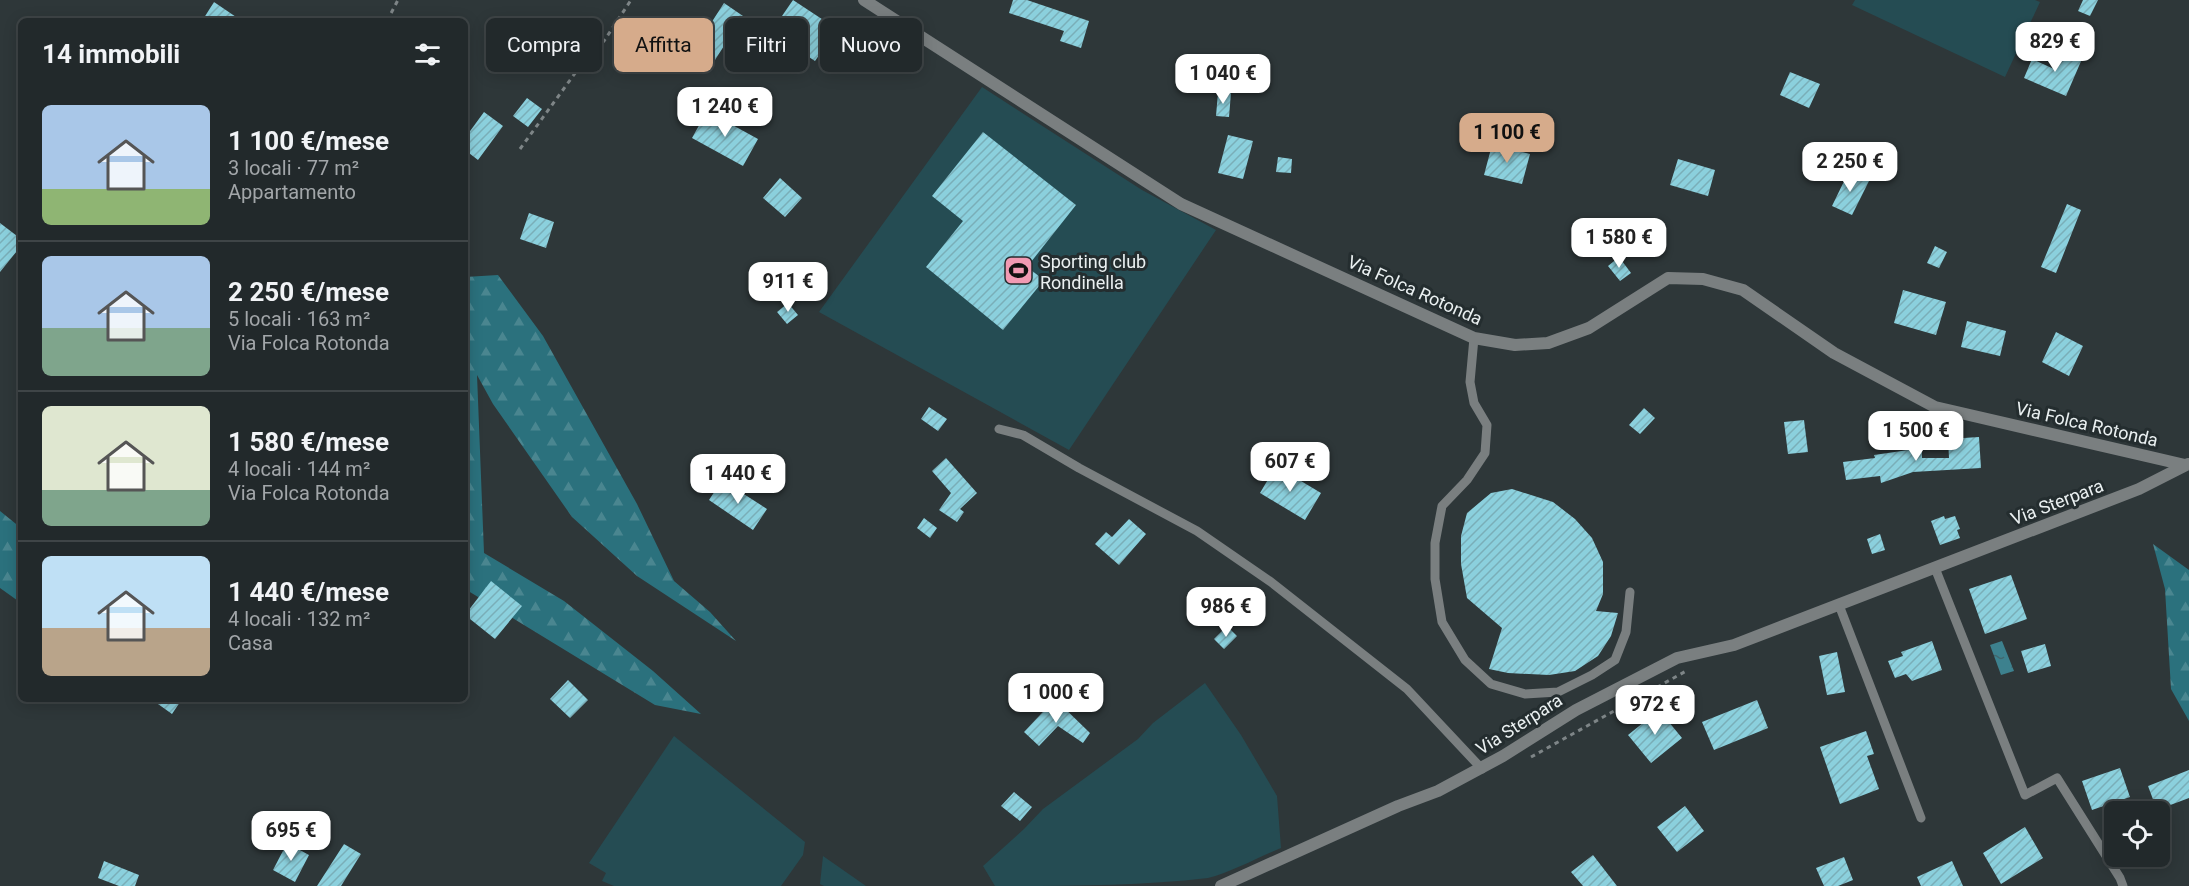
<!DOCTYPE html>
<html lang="it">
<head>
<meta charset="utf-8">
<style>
  body { margin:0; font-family:Roboto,sans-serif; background:#2e3537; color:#f1f3f6; height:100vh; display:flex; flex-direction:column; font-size:22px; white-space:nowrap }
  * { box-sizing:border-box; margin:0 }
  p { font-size:20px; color:#a2a6a9 }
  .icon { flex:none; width:33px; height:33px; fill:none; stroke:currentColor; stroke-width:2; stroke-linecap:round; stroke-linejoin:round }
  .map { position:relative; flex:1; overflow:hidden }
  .panel { position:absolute; left:18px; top:18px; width:450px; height:684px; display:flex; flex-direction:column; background:#22292b; border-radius:9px; box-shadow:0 3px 15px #0003,0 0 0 2px #3f4547 }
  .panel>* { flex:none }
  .hud { position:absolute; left:486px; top:18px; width:570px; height:54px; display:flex; gap:12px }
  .fabs { position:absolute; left:2104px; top:801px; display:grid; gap:12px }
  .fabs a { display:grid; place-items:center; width:66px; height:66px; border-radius:9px; background:#22292b; box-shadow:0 3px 15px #0003,0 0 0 2px #3f4547; font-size:30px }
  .price { position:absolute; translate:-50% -51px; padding:0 14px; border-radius:12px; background:#fff; color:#222; font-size:20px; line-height:39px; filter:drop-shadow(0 2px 3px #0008) }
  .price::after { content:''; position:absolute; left:50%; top:36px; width:18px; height:14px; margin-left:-9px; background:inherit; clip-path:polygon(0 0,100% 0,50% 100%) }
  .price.current { background:#d6ab8b; color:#111 }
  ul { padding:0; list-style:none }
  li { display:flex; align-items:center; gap:18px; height:150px; padding:0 24px }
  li+li { border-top:2px solid #3f4547 }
  li span { display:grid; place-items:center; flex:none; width:168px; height:120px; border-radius:9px; color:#555 }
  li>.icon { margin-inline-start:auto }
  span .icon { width:72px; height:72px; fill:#fffc; stroke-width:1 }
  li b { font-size:26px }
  h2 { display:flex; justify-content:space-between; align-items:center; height:72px; padding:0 24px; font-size:26px }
  .tag { padding:0 21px; border-radius:9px; background:#22292b; box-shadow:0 3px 15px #0003,0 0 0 2px #3f4547; font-size:21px; line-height:54px }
  .tag.current { background:#d6ab8b; color:#111 }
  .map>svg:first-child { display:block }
  .grass { fill:#254c53 }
  .forest { fill:url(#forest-firs) }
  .water { fill:url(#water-ripples) }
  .building { fill:url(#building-hatch) }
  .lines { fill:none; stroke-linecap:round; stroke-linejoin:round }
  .path { stroke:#7e8587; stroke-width:3; stroke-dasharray:4.5 4.5; stroke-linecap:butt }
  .service { stroke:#7a7f80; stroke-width:9 }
  .minor { stroke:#7a7f80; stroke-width:12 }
  .labels { text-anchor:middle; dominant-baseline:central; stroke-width:6; stroke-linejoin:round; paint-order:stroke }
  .poi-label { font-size:18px; fill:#eaf0f1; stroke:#242d2f; text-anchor:start }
  .street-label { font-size:18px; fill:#eaf0f1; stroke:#242d2f }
</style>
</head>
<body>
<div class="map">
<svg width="2189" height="886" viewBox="0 0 2189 886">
  <defs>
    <pattern id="forest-firs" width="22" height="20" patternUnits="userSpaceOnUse" patternTransform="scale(1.5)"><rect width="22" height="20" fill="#2b717d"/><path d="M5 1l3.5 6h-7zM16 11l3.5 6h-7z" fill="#4a8690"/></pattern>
    <pattern id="water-ripples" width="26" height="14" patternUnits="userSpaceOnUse" patternTransform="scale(1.5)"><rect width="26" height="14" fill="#3d818e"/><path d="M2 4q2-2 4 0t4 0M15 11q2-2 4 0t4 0" fill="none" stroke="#41676e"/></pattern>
    <pattern id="building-hatch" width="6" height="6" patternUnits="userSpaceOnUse" patternTransform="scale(1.5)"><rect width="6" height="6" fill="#8bd0dd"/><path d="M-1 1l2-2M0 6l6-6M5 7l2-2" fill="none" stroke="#7aaeb8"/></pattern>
  </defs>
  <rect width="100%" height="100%" fill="#2e3739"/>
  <path class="grass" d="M1855 0H2035L2040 2 2005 77 1852 5Z
    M982 87 1142 190 1216 230 1069 450 819 312Z
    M1205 683 1241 735 1277 796 1281 848C1259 857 1230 873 1208 878 1139 886 1065 886 995 886L983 866 1024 829 1043 809 1138 739 1153 723Z
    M674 736 805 842 803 855 781 886H614L602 881 606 873 589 863Z
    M823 856 866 886H824L820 884Z"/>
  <path class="forest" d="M498 275 543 336 637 504 674 581 710 612 736 641 637 576 572 517 493 404 477 375 484 553 564 601 653 671 701 714 655 705 465 589V277Z
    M0 511 21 528V603L0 588Z
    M2153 544 2189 570V721L2171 689 2165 589Z"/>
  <path class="water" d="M2002 641 2014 671 2001 675 1990 645Z"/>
  <path class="building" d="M793 0 837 29 815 61 771 32Z
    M1013 0H1027L1089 21 1081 48 1060 41 1064 31 1009 13Z
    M2083 0H2098L2090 16 2078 11Z
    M214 2 242 21H202Z
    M724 3 743 16 715 60 695 48Z
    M538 20 549 28 540 40 529 31Z
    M2062 50 2082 59 2066 96 2024 78 2032 59 2054 69Z
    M1790 72 1820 84 1809 108 1780 95Z
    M1218 92 1231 93 1229 117 1216 116Z
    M527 98 542 109 528 127 513 116Z
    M707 111 758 139 743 166 692 138Z
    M484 112 503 126 478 160 465 150V138Z
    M983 132 1076 205 1027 267 1044 280 1003 330 926 267 963 221 932 196Z
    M1228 135 1253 141 1243 179 1218 173Z
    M1492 145 1530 154 1522 184 1484 175Z
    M1278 157 1292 159 1291 173 1276 172Z
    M1678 159 1715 170 1708 196 1670 185Z
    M1849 171 1869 181 1852 215 1832 206Z
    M780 178 802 198 785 217 763 198Z
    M2067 204 2081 210 2056 273 2041 267Z
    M529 213 554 222 546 248 520 239Z
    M0 223 21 239V246L0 272Z
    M1935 246 1947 252 1939 268 1927 263Z
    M1619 257 1631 273 1620 281 1608 266Z
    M1903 290 1946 302 1936 335 1894 323Z
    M788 303 798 315 787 324 777 312Z
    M1967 321 2006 331 2000 356 1961 347Z
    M2056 332 2083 346 2069 376 2042 362Z
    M929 407 947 419 938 431 921 419Z
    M1644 408 1655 418 1640 434 1629 425Z
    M1804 420 1808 452 1788 454 1784 422Z
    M1979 437 1981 468 1913 472 1881 483 1880 476 1846 480 1843 462 1875 458 1874 455 1922 448V458H1949L1948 439Z
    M946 458 977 493 960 509 964 512 957 522 939 510 951 493 932 471Z
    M1276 466 1321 493 1305 520 1260 493Z
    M722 480 767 509 753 530 709 500Z
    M1512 489 1553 502 1575 519 1592 538 1603 562V594L1596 611 1618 613 1611 636 1598 656 1575 671 1549 675 1508 673 1489 669 1502 628 1467 598 1461 564V536L1467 513 1491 493Z
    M1944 516 1945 519 1955 516 1960 529 1957 530 1960 538 1940 545 1931 521Z
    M924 518 937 528 930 538 917 528Z
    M1129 519 1146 534 1119 565 1095 544 1106 532 1112 537Z
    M1880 534 1885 550 1872 554 1867 539Z
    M2011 575 2027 619 1985 634 1969 589Z
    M491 581 522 606 495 639 465 615Z
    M1227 626 1237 636 1224 649 1214 639Z
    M1932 641 1942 670 1912 681 1906 674 1895 678 1888 661 1903 656 1901 652Z
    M2045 644 2051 666 2028 673 2021 651Z
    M1837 652 1845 692 1827 695 1819 656Z
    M568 680 588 700 570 718 550 699Z
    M151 699H182L172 714Z
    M1055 699 1090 733 1083 743 1058 726 1039 746 1024 732Z
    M1757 700 1768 728 1714 750 1702 722Z
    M1659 710 1682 738 1651 763 1628 735Z
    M1866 731 1874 754 1867 756 1879 789 1840 804 1820 747Z
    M2120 768 2130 797 2092 810 2082 781Z
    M2189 770V798L2157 810 2148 786Z
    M1014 792 1032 807 1020 821 1001 806Z
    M1685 806 1704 831 1677 852 1657 827Z
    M2025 827 2043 858 2001 884 1983 853Z
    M287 843 309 855 295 882 273 870Z
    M344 844 361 854 341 886H317Z
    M1593 855 1617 886H1583L1571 872Z
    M1844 857 1853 880 1838 886H1824L1816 868Z
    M104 861 139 875 135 886H119L98 878Z
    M1952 861 1963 886H1921L1917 877Z"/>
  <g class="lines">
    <path class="path" d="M387 21 398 0
      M520 149 589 54 604 41 631 0
      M1531 757 1688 670"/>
    <path class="service" d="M1474 338 1470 382 1474 403 1487 425 1485 453 1467 480 1442 506 1435 543V579L1442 622 1465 660 1491 684 1525 694 1558 692 1592 675 1615 660 1626 632 1630 592
      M999 429 1023 435 1079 468 1197 531 1271 582 1407 689 1482 769
      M1935 568 2025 795 2057 778 2120 878 2123 886
      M1839 605 1921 818"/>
    <path class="minor" d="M864 0 1181 204 1474 338 1515 345 1548 343 1589 328 1668 278 1703 279 1743 290 1834 353 1935 407 2185 465
      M1221 886 1398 806 1438 791 1503 756 1576 710 1677 658 1734 645 2139 489 2188 464"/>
  </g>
  <defs>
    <symbol id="stadium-square" viewBox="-11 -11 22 22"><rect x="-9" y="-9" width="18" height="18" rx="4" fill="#f19ab3" stroke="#242d2f"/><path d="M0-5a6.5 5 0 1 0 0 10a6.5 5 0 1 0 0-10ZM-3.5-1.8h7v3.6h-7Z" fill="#111"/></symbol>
  </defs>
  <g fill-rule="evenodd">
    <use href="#stadium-square" x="1002" y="254" width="33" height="33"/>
  </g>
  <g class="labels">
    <g class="poi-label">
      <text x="1040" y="261">Sporting club<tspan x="1040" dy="21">Rondinella</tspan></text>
    </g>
    <g class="street-label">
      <text transform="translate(1415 290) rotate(24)">Via Folca Rotonda</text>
      <text transform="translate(2087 424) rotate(13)">Via Folca Rotonda</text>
      <text transform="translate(2057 502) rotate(-21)">Via Sterpara</text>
      <text transform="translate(1519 724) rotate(-32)">Via Sterpara</text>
    </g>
  </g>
</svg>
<div class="fabs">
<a><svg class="icon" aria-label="locate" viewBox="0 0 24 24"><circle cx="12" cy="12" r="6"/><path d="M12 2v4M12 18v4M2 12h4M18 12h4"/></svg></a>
</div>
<b class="price" style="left:2055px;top:73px">829 €</b>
<b class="price" style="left:1223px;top:105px">1 040 €</b>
<b class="price" style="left:725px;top:138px">1 240 €</b>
<b class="price current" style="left:1507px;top:164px">1 100 €</b>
<b class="price" style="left:1850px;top:193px">2 250 €</b>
<b class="price" style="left:1619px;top:269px">1 580 €</b>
<b class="price" style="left:788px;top:313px">911 €</b>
<b class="price" style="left:1916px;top:462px">1 500 €</b>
<b class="price" style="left:1290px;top:493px">607 €</b>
<b class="price" style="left:738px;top:505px">1 440 €</b>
<b class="price" style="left:1226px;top:638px">986 €</b>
<b class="price" style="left:1056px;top:724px">1 000 €</b>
<b class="price" style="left:1655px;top:736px">972 €</b>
<b class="price" style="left:291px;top:862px">695 €</b>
<div class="hud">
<a class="tag">Compra</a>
<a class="tag current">Affitta</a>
<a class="tag">Filtri</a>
<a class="tag">Nuovo</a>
</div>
<section class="panel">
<h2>14 immobili<svg class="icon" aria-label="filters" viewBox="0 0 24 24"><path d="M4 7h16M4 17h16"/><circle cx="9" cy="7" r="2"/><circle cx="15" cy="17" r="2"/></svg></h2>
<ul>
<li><span style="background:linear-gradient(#a9c7e8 70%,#8fb573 0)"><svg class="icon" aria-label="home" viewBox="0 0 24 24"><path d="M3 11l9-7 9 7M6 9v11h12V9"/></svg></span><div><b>1 100 €/mese</b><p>3 locali · 77 m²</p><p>Appartamento</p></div></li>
<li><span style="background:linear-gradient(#a9c7e8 60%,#7fa58c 0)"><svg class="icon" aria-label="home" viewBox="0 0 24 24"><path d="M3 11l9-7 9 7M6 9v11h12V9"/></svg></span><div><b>2 250 €/mese</b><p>5 locali · 163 m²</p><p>Via Folca Rotonda</p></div></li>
<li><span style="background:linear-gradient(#dfe7d0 70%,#7fa58c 0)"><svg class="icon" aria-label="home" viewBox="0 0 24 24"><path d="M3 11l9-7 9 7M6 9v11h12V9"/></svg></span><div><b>1 580 €/mese</b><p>4 locali · 144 m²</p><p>Via Folca Rotonda</p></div></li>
<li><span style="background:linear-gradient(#bfe0f5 60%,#b9a48a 0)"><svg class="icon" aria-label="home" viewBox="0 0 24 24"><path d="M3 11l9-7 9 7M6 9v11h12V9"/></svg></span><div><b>1 440 €/mese</b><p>4 locali · 132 m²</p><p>Casa</p></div></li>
</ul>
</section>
</div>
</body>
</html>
